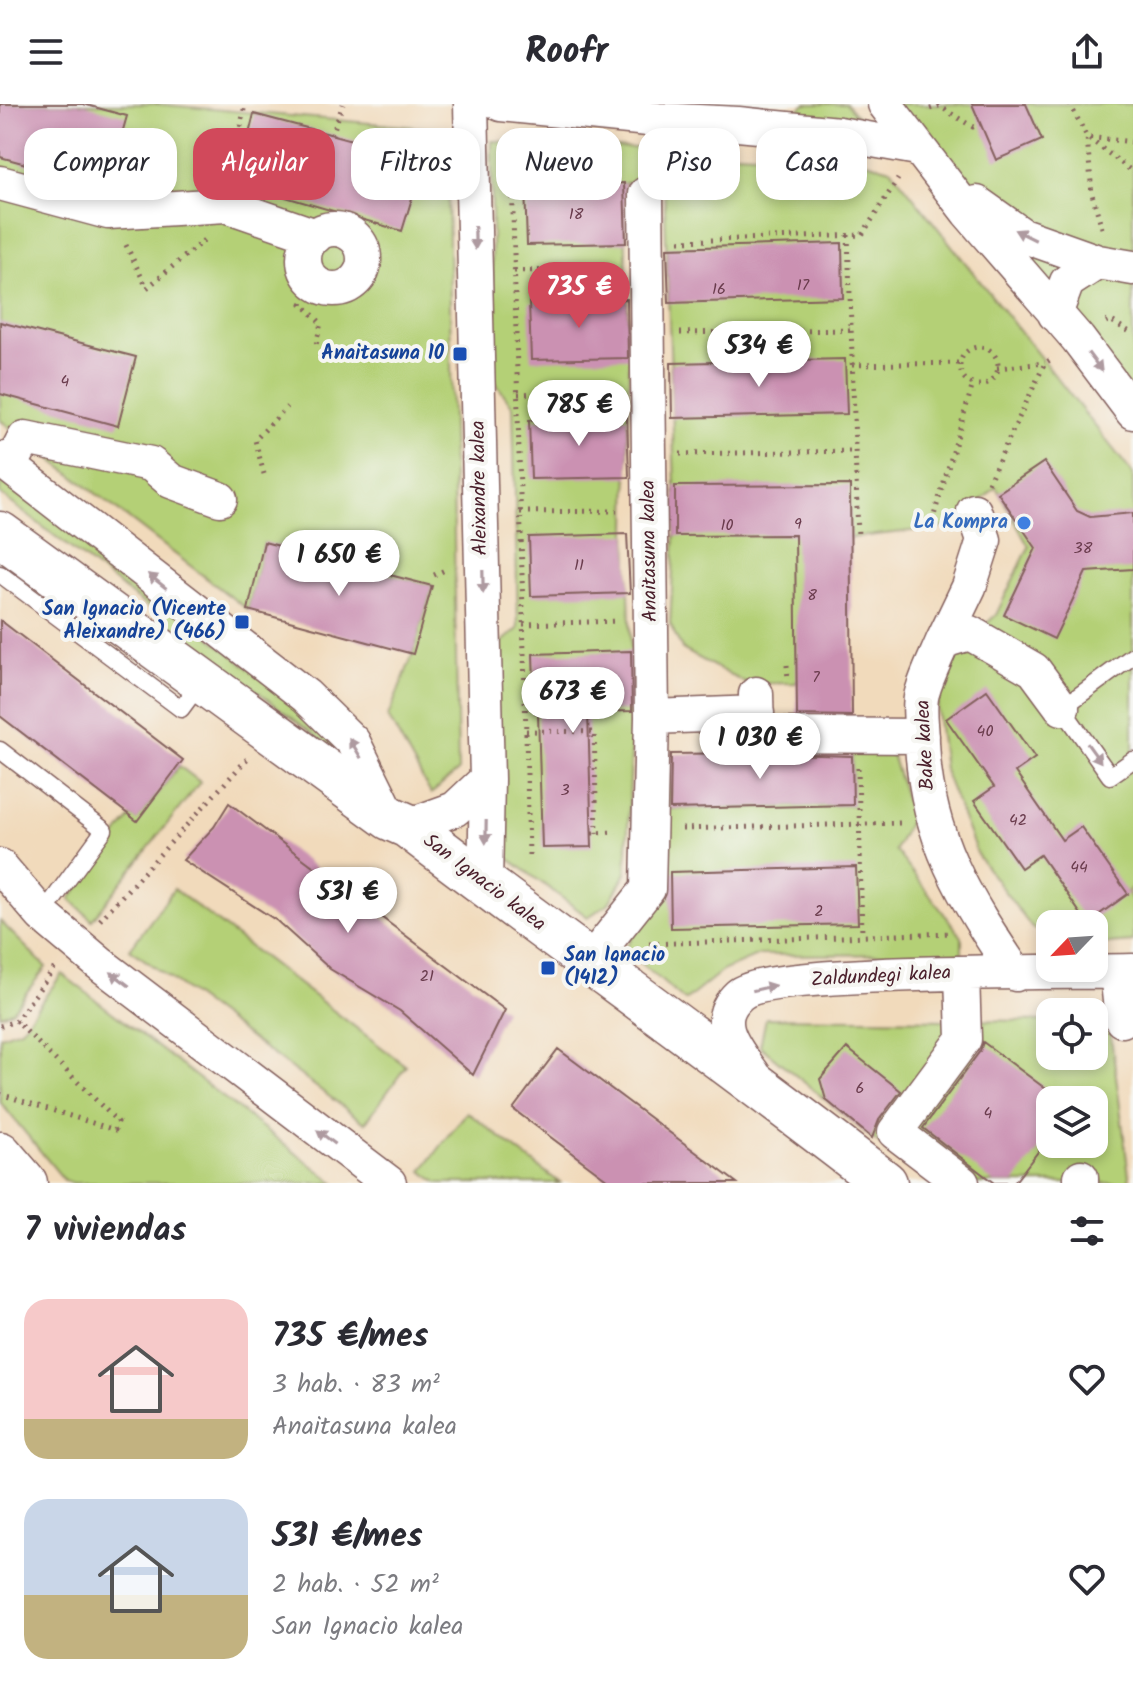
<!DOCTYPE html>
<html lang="es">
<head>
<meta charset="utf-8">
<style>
  body { margin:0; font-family:Kalam,sans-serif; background:#f2f2f3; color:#2b2b33; height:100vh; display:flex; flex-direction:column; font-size:30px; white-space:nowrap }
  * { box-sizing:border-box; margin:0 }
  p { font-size:26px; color:#7c7c81 }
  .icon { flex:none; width:44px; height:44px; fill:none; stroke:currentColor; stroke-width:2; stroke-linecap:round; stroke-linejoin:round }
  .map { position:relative; height:1079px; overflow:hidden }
  .drawer { display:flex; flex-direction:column; background:#fff; flex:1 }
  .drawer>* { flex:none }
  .hud { position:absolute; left:24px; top:24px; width:1086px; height:72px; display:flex; gap:16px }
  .needle { width:52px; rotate:245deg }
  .fabs { position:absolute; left:1036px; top:806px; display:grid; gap:16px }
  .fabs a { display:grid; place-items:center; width:72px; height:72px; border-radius:16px; background:#fff; box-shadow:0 4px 12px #0003; font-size:40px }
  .price { position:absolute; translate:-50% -68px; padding:0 18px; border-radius:28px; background:#fff; color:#222; font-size:26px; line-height:52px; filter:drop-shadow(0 2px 4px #0008) }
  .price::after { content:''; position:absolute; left:50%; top:48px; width:24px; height:18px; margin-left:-12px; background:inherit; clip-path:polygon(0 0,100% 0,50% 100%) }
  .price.active { background:#d1495b; color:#fff }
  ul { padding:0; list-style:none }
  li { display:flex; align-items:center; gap:24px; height:200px; padding:0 24px }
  li span { display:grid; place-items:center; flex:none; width:224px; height:160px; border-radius:24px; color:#555 }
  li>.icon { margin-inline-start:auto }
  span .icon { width:96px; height:96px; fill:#fffc; stroke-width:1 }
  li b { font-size:34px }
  h2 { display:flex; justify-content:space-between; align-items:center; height:96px; padding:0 24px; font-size:34px }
  .chip { padding:0 28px; border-radius:24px; background:#fff; box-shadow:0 4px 12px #0003; font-size:28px; line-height:72px }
  .chip.active { background:#d1495b; color:#fff }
  header { display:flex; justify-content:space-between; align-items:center; height:104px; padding:0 24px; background:#fff; font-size:36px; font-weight:600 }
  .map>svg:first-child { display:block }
  .green { fill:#b4d076; stroke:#7f7850; stroke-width:2; fill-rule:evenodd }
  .building { fill:#cb91b2 }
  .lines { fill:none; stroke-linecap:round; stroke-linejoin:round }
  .lane-casing { stroke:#84605d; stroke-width:19 }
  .street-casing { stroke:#84605d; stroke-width:37 }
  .primary-casing { stroke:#84605d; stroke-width:47 }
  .highway-casing { stroke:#84605d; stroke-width:47 }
  .path { stroke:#84605d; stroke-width:5; stroke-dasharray:2 6; stroke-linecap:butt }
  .lane { stroke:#fff; stroke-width:16 }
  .street { stroke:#fff; stroke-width:34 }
  .primary { stroke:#fff; stroke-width:44 }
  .highway { stroke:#fff; stroke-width:44 }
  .oneway { fill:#ae9aa0 }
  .transit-dot { fill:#1a4fb4; stroke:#f6f6f2; stroke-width:3 }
  .shop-dot { fill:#3f7fe0; stroke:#f6f6f2; stroke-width:3 }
  .labels { text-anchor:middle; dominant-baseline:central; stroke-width:8; stroke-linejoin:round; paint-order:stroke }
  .number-label { font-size:16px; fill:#6a3c4d }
  .transit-label { font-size:20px; font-weight:bold; fill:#164399; stroke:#f6f6f2; text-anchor:end }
  .street-label { font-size:20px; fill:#4a1f2b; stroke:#f6f6f2 }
  .shop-label { font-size:20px; font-weight:bold; fill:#366cbe; stroke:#f6f6f2; text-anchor:end }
</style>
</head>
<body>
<header><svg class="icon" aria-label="menu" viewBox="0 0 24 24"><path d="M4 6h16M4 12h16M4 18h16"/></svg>Roofr<svg class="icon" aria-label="share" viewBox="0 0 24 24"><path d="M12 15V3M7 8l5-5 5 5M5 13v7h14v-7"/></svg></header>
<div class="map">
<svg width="1133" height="1079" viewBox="0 0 1133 1079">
  <rect width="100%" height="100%" fill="#f6f6f2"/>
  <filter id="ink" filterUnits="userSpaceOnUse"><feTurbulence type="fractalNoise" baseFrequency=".0125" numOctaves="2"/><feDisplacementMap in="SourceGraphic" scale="16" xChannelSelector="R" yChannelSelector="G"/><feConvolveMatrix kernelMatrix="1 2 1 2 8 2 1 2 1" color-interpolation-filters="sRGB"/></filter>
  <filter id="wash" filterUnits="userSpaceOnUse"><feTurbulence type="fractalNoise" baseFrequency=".006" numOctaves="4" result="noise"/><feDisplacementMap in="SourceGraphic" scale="32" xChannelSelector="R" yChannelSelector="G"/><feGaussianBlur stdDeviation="1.8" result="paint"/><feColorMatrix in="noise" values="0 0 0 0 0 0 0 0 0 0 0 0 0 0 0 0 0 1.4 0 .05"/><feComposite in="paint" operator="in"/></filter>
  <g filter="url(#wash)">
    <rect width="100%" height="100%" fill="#f1dabb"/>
    <path class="green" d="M0 0H156L447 26 458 667 431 690 388 613 413 550 432 482 264 439 248 506 0 316Z
      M806 0H846L868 24 783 15Z
      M890 0H1133V305Z
      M492 37 855 55 891 65 1133 370V783L1128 787 1133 799V838L1094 841V820H1050V834L1032 824 978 752 944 666 937 605 943 559 996 511 1029 443 996 383 954 422 850 434 796 579 747 580 682 545 670 520 675 432V382L664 78 624 79 629 254 627 430 633 606 626 769 609 799 588 813 500 748 496 543 518 525 513 303 492 274Z
      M0 367 303 607 347 656 0 390Z
      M852 647 892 650 911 714 895 746 962 833V850L759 851 722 867 685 897 625 846 654 788 655 664 669 650 670 705 852 701Z
      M179 662 200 678 92 816 70 795 131 712 137 716Z
      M174 785 406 962 365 1019 130 845Z
      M0 817 46 863 12 907 0 911Z
      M62 870 335 1079H73L64 1076 0 998V932L21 925Z
      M766 914 1050 917V952H1094V918H1109L1130 1079H932L872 1034 760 942ZM1050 996H1094V1040H1050Z
      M467 1008 560 1079H438L422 1067Z"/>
    <g id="blocks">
      <path class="building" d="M0 0H83L127 12 107 82 0 53Z
        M972 0H1026L1042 36 996 56Z
        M254 10 424 55 402 127 237 79Z
        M624 79 626 139 527 141 525 82Z
        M842 139 843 194 669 199 667 144Z
        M627 195 628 254 531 256 529 198Z
        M0 218 136 253 118 322 0 290Z
        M845 255 847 310 672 314 671 259Z
        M627 313 629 373 531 375 529 316Z
        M1044 358 1077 407 1090 413 1133 409V465L1086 468 1054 535 1004 511 1036 444 998 389Z
        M850 381 852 612 797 611 795 431 675 432V382Z
        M627 430 630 489 531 492 529 433Z
        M264 438 432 482 413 550 248 506Z
        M0 516 183 656 137 717 0 612Z
        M631 547 632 607 588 608 592 743 542 744 538 609H535L533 550Z
        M987 586 1035 654 1015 668 1062 736 1081 723 1128 790 1087 819 1040 751 1021 764 974 697 994 683 946 615Z
        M749 649 852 652 853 701 670 705 671 650Z
        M229 699 505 906 473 971 400 907 330 865 277 817 183 756 214 723Z
        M856 763 858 820 671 824 670 768Z
        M983 938 1050 988V1032L1014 1079H994L923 1024 980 947Z
        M847 944 901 987 879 1016 872 1034 826 996 820 975Z
        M558 945 705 1055 737 1079H612L513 1005Z"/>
    </g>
  </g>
  <g filter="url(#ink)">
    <use href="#blocks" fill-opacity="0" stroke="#84605d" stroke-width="2"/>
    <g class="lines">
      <defs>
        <path id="lane" d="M0 470 181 605 201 578
          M1133 552 1062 604 1110 672 1133 656
          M0 646 104 726 42 811"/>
        <path id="street" d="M471 0 487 675 485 781
          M501 0 658 16 738 20 839 30 918 44
          M885 0 968 108 1078 235 1133 308
          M0 79 108 108 226 101 316 132
          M977 99 1022 131 1098 158
          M304 155a30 30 0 1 1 60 0a30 30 0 1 1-60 0Z
          M1055 210 1067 178 1098 158 1133 164
          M0 355 306 592 353 638 390 713
          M10 363 25 334 151 360 171 377 220 395
          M943 537 969 483 984 436 974 407
          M756 590 757 631 922 632
          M652 613 757 609
          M408 722 455 705 487 675
          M0 762 42 811 99 859 389 1079
          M589 859 648 785 652 613 646 90
          M1117 868 1122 916
          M1016 870C964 793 926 734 922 638 922 623 918 603 922 589 927 571 936 554 943 537L970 529 1034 566 1062 604
          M753 970C736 946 710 918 739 891 769 864 1075 869 1133 867
          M1081 1073V1079
          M962 1079 895 1028 964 935 962 869"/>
        <path id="primary" d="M0 430 390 714 408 722C566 843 729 957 885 1079"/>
        <path id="highway" d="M0 1050 25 1079"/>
      </defs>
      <use href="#lane" class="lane-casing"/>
      <use href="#street" class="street-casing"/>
      <use href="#primary" class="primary-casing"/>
      <use href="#highway" class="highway-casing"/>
      <path class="path" d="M1070 0 1087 33 1133 68
        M930 5 939 2 973 23 980 20
        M332 31 343 0
        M232 70 245 0
        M1102 124 1092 90 1087 33 1133 38
        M848 131 858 433
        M679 137 862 131 898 75
        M126 141 147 184 204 136
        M514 167 614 165
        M314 177 302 200 321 219 316 241
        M1106 218 1110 216 1133 230
        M680 229 851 226
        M960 262a19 19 0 1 1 38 0a19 19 0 1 1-38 0Z
        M852 261 960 259
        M997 264 1045 259
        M518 290 615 286
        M680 350 855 347
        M264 370 255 336 287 303
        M988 379 1045 259 1053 254
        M520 408 617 407
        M930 425 973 280
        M434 471 447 465
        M523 520 618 517
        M787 561 788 576
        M526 627 594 628 597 729
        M858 664 862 831
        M682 725 900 719
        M592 729 616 728
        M529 751 512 69 620 73
        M100 816 247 655
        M649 840 951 829
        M0 922 16 917 55 863
        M0 990 115 1026 118 1018 16 917"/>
      <use href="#lane" class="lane"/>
      <use href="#street" class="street"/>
      <use href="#primary" class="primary"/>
      <use href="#highway" class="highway"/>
    </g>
    <defs><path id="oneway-solid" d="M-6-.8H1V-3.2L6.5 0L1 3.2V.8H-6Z" transform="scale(2)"/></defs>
    <g class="oneway">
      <use href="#oneway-solid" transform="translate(1025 131) rotate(-154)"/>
      <use href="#oneway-solid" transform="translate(475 134) rotate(89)"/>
      <use href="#oneway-solid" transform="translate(1095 258) rotate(53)"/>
      <use href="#oneway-solid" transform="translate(157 477) rotate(-142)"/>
      <use href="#oneway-solid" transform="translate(483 478) rotate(89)"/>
      <use href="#oneway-solid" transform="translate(355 644) rotate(-121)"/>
      <use href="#oneway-solid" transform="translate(1094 649) rotate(54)"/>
      <use href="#oneway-solid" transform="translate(486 728) rotate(91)"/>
      <use href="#oneway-solid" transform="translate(120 875) rotate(-143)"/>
      <use href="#oneway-solid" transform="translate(764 884) rotate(-13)"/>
      <use href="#oneway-solid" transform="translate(326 1033) rotate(-143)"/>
    </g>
  </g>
  <g class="transit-dot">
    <rect x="452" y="242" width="16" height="16" rx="4"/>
    <rect x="234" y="510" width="16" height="16" rx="4"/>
    <rect x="540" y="856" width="16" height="16" rx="4"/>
  </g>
  <circle class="shop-dot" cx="1024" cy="419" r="8"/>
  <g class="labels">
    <g class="number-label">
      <text x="576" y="110">18</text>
      <text x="803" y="181">17</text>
      <text x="719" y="185">16</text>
      <text x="65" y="277">4</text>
      <text x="798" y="420">9</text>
      <text x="727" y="421">10</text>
      <text x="1083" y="444">38</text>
      <text x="579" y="461">11</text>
      <text x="812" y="491">8</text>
      <text x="816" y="573">7</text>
      <text x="985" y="627">40</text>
      <text x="565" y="686">3</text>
      <text x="1018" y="716">42</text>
      <text x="1079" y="763">44</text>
      <text x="819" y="807">2</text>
      <text x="427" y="872">21</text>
      <text x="860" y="984">6</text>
      <text x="988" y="1009">4</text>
    </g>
    <g class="transit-label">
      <text x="444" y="250">Anaitasuna 10</text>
      <text x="226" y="506">San Ignacio (Vicente<tspan x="226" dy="23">Aleixandre) (466)</tspan></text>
      <text x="564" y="852" text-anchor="start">San Ignacio<tspan x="564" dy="23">(1412)</tspan></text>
    </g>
    <g class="street-label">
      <text transform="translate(480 384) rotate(-91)">Aleixandre kalea</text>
      <text transform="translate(650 447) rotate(-91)">Anaitasuna kalea</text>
      <text transform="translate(926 641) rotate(-93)">Bake kalea</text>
      <text transform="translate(484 779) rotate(37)">San Ignacio kalea</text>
      <text transform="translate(881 873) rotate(-3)">Zaldundegi kalea</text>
    </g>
    <g class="shop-label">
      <text x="1008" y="419">La Kompra</text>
    </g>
  </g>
</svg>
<div class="fabs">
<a><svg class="needle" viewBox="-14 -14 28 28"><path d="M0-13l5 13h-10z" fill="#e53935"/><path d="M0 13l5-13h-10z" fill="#7c7c81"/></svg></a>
<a><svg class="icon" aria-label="locate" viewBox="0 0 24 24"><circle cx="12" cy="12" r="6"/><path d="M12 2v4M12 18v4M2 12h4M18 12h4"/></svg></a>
<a><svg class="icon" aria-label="layers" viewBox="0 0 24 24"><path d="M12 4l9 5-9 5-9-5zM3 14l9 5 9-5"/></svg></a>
</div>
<b class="price active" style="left:579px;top:226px">735 €</b>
<b class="price" style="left:759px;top:285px">534 €</b>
<b class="price" style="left:579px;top:344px">785 €</b>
<b class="price" style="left:339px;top:494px">1 650 €</b>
<b class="price" style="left:573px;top:631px">673 €</b>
<b class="price" style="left:760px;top:677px">1 030 €</b>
<b class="price" style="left:348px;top:831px">531 €</b>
<div class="hud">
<a class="chip">Comprar</a>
<a class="chip active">Alquilar</a>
<a class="chip">Filtros</a>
<a class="chip">Nuevo</a>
<a class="chip">Piso</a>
<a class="chip">Casa</a>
</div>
</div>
<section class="drawer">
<h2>7 viviendas<svg class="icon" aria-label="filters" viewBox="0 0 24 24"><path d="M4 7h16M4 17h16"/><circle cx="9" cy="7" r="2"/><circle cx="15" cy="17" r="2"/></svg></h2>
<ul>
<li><span style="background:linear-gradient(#f6c9c9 75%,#c2b280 0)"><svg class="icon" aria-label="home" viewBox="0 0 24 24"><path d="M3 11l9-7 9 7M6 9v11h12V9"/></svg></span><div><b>735 €/mes</b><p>3 hab. · 83 m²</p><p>Anaitasuna kalea</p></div><svg class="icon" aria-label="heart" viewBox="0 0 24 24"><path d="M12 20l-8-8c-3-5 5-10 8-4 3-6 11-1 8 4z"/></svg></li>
<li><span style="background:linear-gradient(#c9d6e8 60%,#c2b280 0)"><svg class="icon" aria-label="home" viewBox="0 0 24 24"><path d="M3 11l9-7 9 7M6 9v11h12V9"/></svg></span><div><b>531 €/mes</b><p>2 hab. · 52 m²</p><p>San Ignacio kalea</p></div><svg class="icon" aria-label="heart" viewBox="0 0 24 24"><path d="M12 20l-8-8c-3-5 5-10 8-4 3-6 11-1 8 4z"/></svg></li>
</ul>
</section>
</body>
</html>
